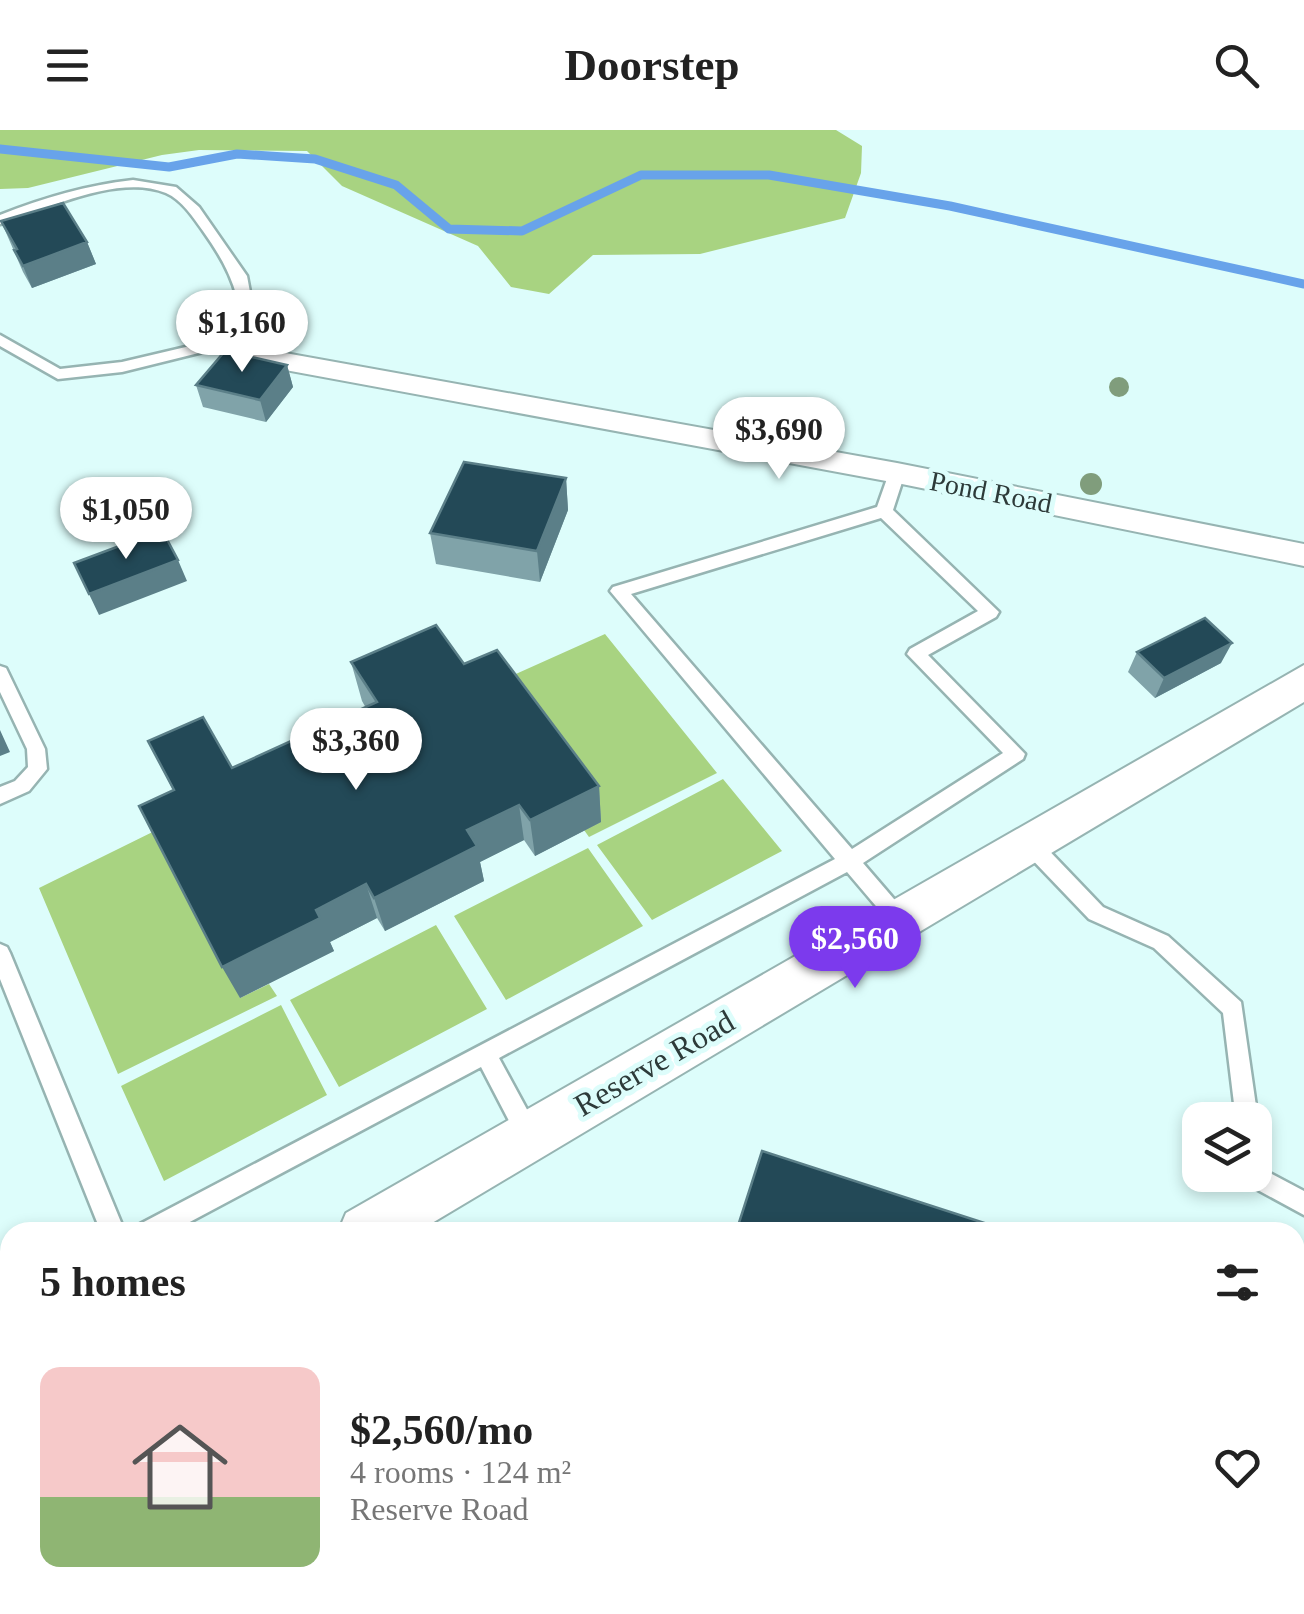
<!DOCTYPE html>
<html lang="en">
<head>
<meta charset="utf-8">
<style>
  body { margin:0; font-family:Georgia,serif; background:#f2f2f2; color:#222; height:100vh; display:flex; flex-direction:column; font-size:38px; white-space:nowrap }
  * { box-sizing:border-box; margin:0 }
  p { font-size:32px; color:#767676 }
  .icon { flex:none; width:55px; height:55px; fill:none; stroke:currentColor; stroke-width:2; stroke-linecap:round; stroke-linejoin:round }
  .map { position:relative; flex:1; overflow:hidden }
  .panel { position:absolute; left:0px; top:1092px; width:1305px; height:392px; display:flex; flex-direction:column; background:#fff; border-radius:30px 30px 0 0; box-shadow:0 5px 15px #0003 }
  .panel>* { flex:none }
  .buttons { position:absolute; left:1182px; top:972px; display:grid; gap:20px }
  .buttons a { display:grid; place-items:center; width:90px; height:90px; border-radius:20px; background:#fff; box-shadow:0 5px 15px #0003; font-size:50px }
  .price { position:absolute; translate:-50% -85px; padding:0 22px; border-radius:35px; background:#fff; color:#222; font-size:32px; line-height:65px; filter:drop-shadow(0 2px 5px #0008) }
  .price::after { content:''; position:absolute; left:50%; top:60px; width:30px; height:22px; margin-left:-15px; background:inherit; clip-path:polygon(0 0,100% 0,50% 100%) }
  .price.on { background:#7c3aed; color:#fff }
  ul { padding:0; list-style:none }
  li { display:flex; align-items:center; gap:30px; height:250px; padding:0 40px }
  li span { display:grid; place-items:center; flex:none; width:280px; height:200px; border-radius:20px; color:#555 }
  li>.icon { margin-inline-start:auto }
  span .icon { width:120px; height:120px; fill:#fffc; stroke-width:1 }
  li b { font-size:42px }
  h2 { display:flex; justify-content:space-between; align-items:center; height:120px; padding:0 40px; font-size:42px }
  header { display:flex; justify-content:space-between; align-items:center; height:130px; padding:0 40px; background:#fff; font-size:45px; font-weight:600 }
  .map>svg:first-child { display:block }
  .green { fill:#a8d381 }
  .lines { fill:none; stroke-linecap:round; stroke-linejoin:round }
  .stream { stroke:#68a3ea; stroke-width:9 }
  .service-casing { stroke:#96b4b2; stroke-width:5 }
  .minor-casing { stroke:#96b4b2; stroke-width:4 }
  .tertiary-casing { stroke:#96b4b2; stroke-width:4 }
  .service { fill:#fff; fill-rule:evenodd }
  .minor { fill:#fff; fill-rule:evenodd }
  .tertiary { fill:#fff; fill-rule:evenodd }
  .tree { fill:#809d7c }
  .wall { fill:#80a3a9 }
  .shaded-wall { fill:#5b7f88 }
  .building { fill:#234957; stroke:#5b7f88; stroke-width:2.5 }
  .labels { text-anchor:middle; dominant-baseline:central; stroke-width:10; stroke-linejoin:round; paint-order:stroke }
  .far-street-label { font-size:28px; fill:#2d3a39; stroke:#ddfdfb }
  .street-label { font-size:32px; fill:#2d3a39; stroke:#ddfdfb }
</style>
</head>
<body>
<header><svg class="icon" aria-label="menu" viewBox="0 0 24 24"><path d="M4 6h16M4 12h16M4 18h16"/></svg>Doorstep<svg class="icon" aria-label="search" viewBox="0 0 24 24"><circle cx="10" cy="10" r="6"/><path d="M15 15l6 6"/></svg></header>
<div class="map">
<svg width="1304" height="1484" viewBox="0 0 1304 1484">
  <rect width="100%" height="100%" fill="#ddfdfb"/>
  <path class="green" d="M0 0H836L862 16 861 43 845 88 700 124 593 125 549 164 511 157 478 116 342 56 307 21 199 20 162 25 28 58 0 59Z
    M605 504 717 643 589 707 584 700 600 691 467 566Z
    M723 649 782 721 652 790 597 715Z
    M187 685 240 868 269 854 277 866 118 944 39 758Z
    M588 718 643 796 506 870 454 786Z
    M436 795 487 879 339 957 290 870Z
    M281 875 327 965 164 1051 121 956Z"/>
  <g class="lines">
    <path class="stream" d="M0 19 169 37 237 24 315 29 396 55 449 99 522 101 641 45H769L950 76 1304 154"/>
    <defs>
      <path id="service" d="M133 50 176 57 199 77 247 146 256 194 239 210 268 225V231H258L227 216 122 242 58 249 0 216V205L60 239 122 232 224 208 242 193C237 155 225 132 203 101 193 87 182 70 166 63 118 43 45 80 0 94V85C43 68 87 55 133 50Z
        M897 338 905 343 893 380 999 482 996 487 928 525 1025 624 1023 629 863 733 906 783 909 789 906 795 899 798 892 795 847 742 499 928 537 998 540 1006 537 1014 529 1017 521 1014 481 937 171 1102H136L140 1094 835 729 610 461 613 457 877 377 889 343ZM881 388 978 481 910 519 907 524 1003 623 852 719 631 464Z
        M0 536 6 538 45 619 47 639 29 661 0 674V657L15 651 28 637 27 619 0 562Z
        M1029 705 1036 707 1103 777 1168 806 1241 872 1258 990 1255 997V990H1236L1223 883 1154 818 1089 789 1022 719 1019 713 1022 707Z
        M0 814 7 817 10 823 125 1102H101L0 849Z
        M1255 1035 1304 1061V1085L1245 1053 1242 1045H1255Z
        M0 1205 10 1211V1261L0 1255Z
        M258 1475H287L291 1484H262Z
        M655 1475H707L711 1484H659Z"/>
      <path id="minor" d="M263 219 897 333 1304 414V436L897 353 253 234 249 228Z"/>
      <path id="tertiary" d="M1304 535V572L417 1102H338L346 1083Z
        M10 1282V1344L0 1348V1286Z"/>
    </defs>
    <use href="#service" class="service-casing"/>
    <use href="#minor" class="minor-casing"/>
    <use href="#tertiary" class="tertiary-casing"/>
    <use href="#service" class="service"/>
    <use href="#minor" class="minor"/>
    <use href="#tertiary" class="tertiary"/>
  </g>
  <g class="tree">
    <circle cx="1119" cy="257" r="10"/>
    <circle cx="1091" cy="354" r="11"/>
  </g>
  <path class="wall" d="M1 91 87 112 96 134 32 158 23 142Z
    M287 235 293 257 266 292 203 277 196 255Z
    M566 348 568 380 540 452 436 434 430 403Z
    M1137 522 1221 533 1155 568 1128 542Z
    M351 532 464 534 599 656 601 692 535 726 524 710 480 732 484 751 385 801 377 788 330 812 334 821 240 868 173 660 148 611 232 638 366 578 362 571Z
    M1202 1475H1295L1304 1484H1201Z"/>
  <path class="shaded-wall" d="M87 112 96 134 32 158 23 136Z
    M287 235 293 257 266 292 260 270Z
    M566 348 568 380 540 452 537 421Z
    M178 430 187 451 99 485 89 464Z
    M1232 513 1221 533 1155 568 1164 548Z
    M0 600 10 622 0 626Z
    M599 656 601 692 535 726 530 690Z
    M519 675 524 710 480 732 484 751 385 801 374 768 467 700Z
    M366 754 377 788 330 812 334 821 240 868 222 837 316 780Z
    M161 1475 181 1480 183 1484H165Z"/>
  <path class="building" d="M63 73 87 112 23 136 14 120 17 119 1 91Z
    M225 221 287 235 260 270 196 255Z
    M464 332 566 348 537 421 430 403Z
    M162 400 178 430 89 464 74 433Z
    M1205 488 1232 513 1164 548 1137 522Z
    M436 495 464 534 497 520 599 656 530 690 519 675 467 700 477 716 374 768 366 754 316 780 320 788 222 837 139 676 174 660 148 611 203 587 232 638 377 572 351 532Z
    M762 1021 1012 1102H736Z
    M1295 1353 1304 1355V1484H1231L1232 1475H1295Z
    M161 1475 165 1484H147Z"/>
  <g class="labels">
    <g class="far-street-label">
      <text transform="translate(991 362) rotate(11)">Pond Road</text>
    </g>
    <g class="street-label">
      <text transform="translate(654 933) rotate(-30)">Reserve Road</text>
    </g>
  </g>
</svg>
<div class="buttons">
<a><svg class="icon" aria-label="layers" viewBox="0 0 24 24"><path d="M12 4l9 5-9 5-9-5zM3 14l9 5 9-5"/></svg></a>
</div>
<b class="price" style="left:242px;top:245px">$1,160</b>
<b class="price" style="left:779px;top:352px">$3,690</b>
<b class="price" style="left:126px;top:432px">$1,050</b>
<b class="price" style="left:356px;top:663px">$3,360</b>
<b class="price on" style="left:855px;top:861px">$2,560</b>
<section class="panel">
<h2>5 homes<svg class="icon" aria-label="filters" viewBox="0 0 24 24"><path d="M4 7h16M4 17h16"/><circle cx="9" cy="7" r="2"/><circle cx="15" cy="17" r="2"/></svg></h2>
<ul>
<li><span style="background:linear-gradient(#f6c9c9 65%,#8fb573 0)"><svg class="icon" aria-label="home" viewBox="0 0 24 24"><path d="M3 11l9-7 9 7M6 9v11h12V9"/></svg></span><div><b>$2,560/mo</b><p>4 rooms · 124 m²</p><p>Reserve Road</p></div><svg class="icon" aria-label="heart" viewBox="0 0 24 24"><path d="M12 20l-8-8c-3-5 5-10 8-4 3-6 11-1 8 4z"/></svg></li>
</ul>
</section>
</div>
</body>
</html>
